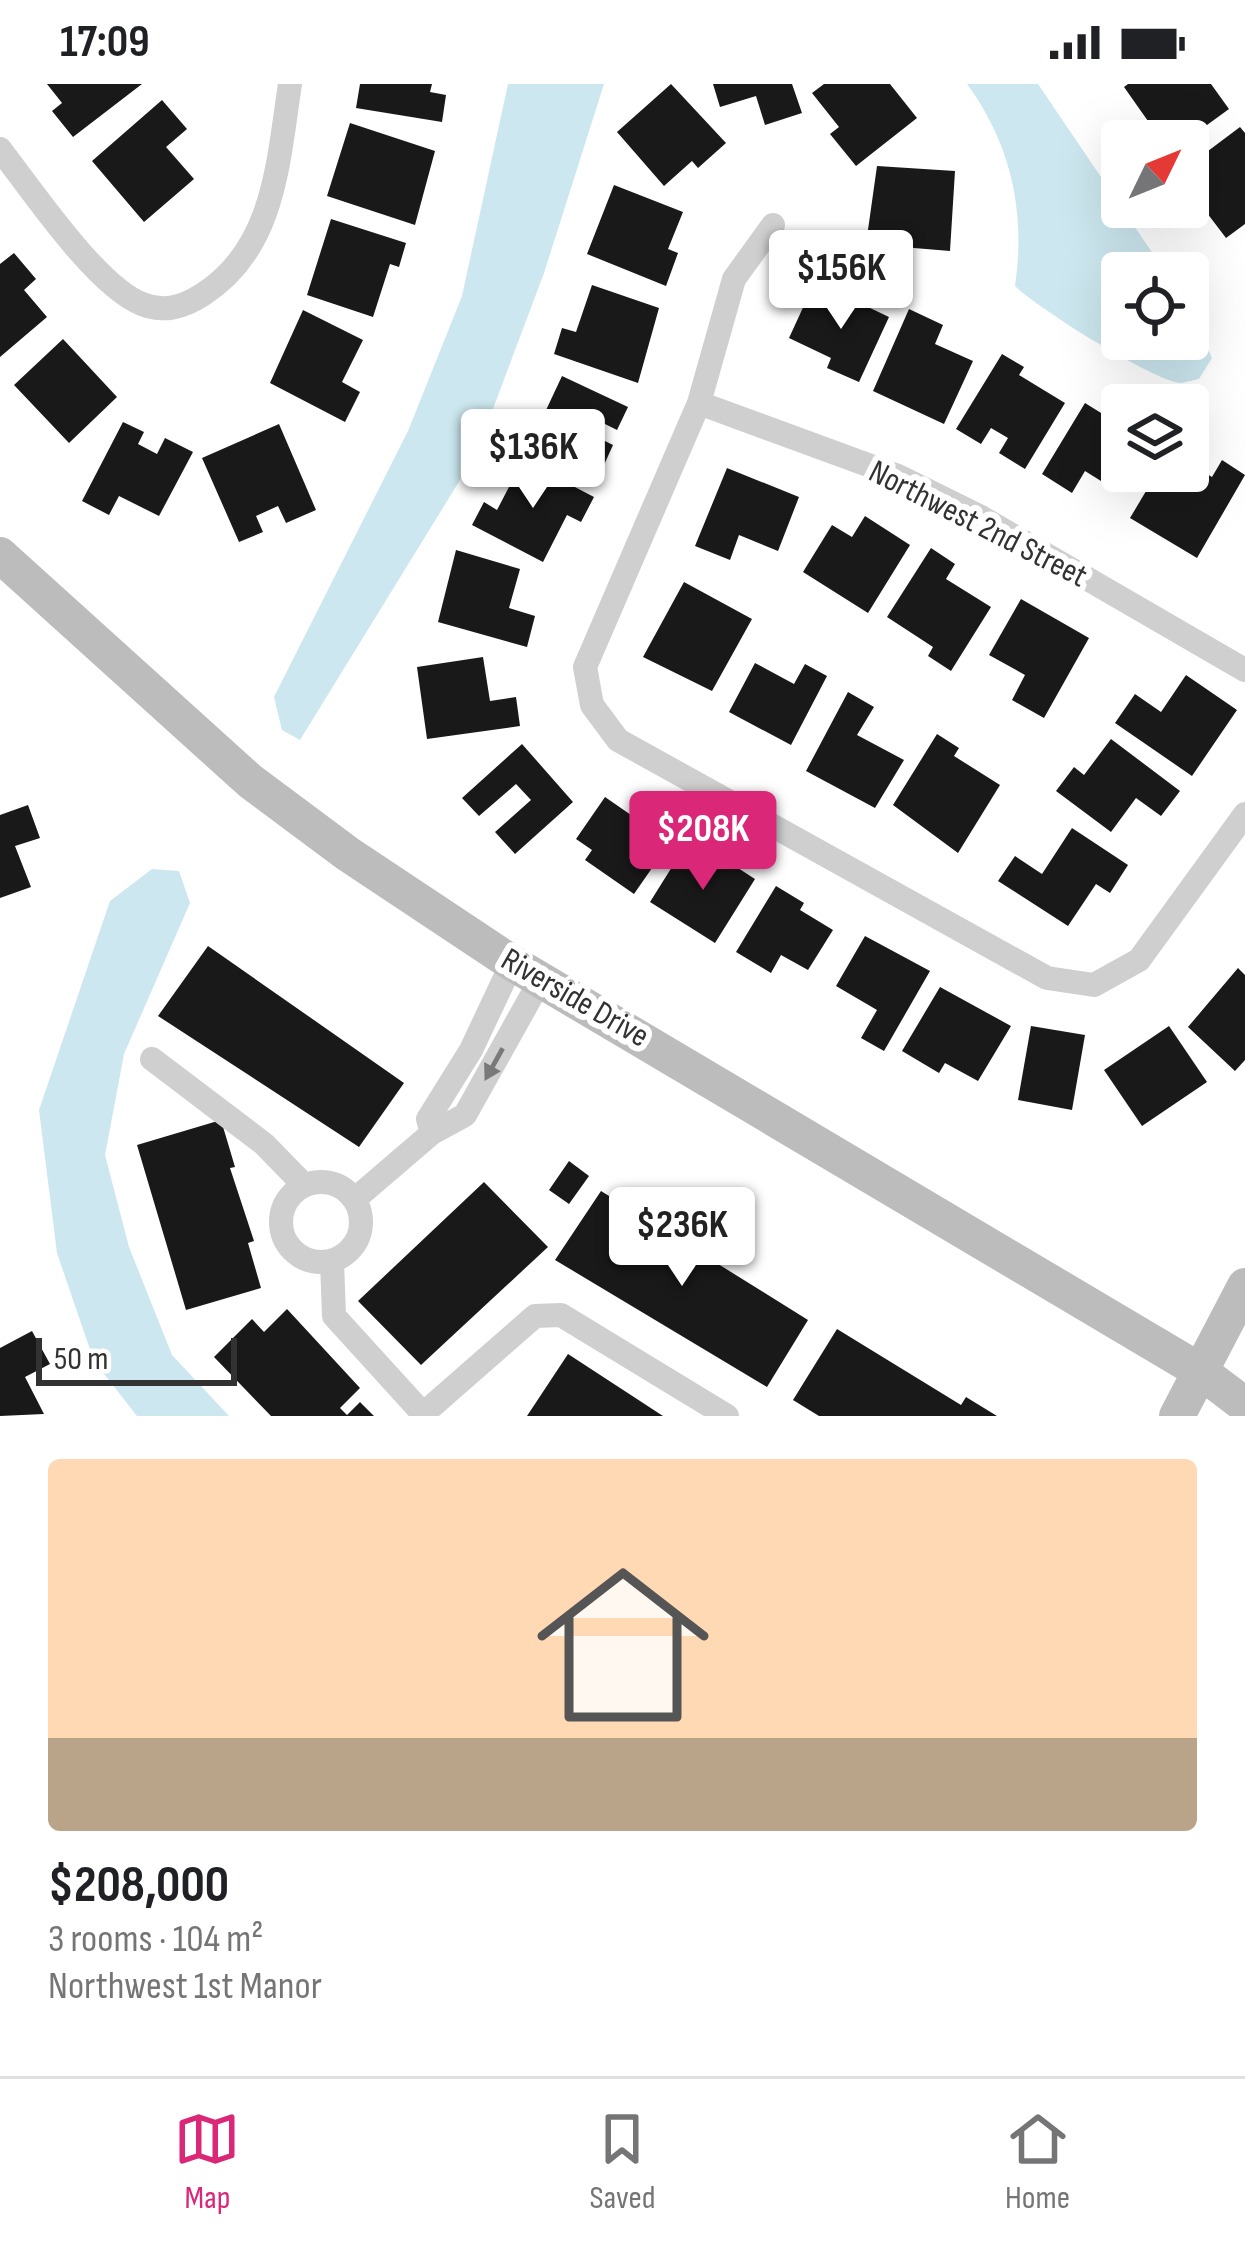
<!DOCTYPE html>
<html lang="en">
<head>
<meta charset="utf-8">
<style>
  body { margin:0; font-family:"Sofia Sans Condensed",sans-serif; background:#f6f6f6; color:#202124; height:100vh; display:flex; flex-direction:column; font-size:45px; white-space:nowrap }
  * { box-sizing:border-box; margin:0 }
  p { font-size:39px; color:#757577 }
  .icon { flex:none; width:66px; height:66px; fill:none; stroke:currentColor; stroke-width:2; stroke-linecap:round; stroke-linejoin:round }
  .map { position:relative; height:1332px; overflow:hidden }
  .drawer { display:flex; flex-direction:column; background:#fff; flex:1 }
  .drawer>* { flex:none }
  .needle { width:78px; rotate:47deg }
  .buttons { position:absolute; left:1101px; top:36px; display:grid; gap:24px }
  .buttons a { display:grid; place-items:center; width:108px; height:108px; border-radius:12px; background:#fff; box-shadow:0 12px 48px #0002; font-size:60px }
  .scale { position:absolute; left:36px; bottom:30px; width:201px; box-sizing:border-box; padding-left:12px; border:6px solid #323232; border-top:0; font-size:33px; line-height:42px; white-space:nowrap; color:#323232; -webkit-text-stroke:9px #fff; paint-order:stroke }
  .price { position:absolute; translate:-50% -102px; padding:0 27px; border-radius:12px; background:#fff; color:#222; font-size:39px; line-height:78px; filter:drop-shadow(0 3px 6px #0008) }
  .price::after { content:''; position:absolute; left:50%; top:72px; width:36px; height:27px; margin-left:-18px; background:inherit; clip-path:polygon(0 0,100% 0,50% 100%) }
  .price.active { background:#db2777; color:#fff }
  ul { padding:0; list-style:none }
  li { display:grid; align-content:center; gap:24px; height:636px; padding:0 48px }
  li span { display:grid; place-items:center; height:372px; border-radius:12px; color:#555 }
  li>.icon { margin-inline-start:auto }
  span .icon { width:216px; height:216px; fill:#fffc; stroke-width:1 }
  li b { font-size:51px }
  .status { display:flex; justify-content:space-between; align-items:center; height:84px; padding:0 60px; background:#fff; direction:ltr }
  .status svg { height:33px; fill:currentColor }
  .dock { display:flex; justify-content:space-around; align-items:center; height:168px; border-top:3px solid #e0e0e0; background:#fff; font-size:33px; color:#757577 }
  .dock a { display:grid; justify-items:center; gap:6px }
  .dock .active { color:#db2777 }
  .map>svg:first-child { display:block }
  .water { fill:#cce7ef }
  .building { fill:#191919 }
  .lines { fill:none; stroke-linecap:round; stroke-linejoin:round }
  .street { stroke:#cfcfcf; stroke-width:24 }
  .secondary { stroke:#bcbcbc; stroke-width:36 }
  .oneway { fill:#797979 }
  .labels { text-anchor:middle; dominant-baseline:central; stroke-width:12; stroke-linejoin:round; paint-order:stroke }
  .street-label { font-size:33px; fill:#323232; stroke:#fff }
</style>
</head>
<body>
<div class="status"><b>17:09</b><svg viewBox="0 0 49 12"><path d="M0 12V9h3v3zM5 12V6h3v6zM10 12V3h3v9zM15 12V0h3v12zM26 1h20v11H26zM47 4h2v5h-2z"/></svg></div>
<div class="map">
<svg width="1245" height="1332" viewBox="0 0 1245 1332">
  <rect width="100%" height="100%" fill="#fff"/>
  <path class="water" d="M508 0H604L544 189 476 370 300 656 282 646 274 613 408 347 462 212Z
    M967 0H1038L1166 189H1122V255H1188V221L1212 274 1199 295C1198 295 1182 299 1181 299 1153 297 1036 223 1015 202 1026 128 1011 60 967 0Z
    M152 785 179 787 190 819 124 970 105 1071 129 1163 172 1271 229 1332H137L94 1277 57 1169 39 1026 110 817Z"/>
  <path class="building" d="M47 0H142L73 53 52 27 62 19Z
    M360 0H432L430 8 446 11 442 38 356 24Z
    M671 0 726 59 698 84 692 77 664 102 617 48Z
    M713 0H792L802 29 765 41 756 12 720 23Z
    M824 0H890L917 34 856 82 830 50 839 43 812 9Z
    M1128 0H1211L1229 25 1185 57H1141L1155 47 1124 3Z
    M162 16 187 45 166 63 194 95 144 138 92 77Z
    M350 39 435 67 415 141 327 112Z
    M1240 43 1245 49V140L1226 154 1188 104V82Z
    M877 82 955 87 950 167 866 160Z
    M614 101 683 128 668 165 678 169 666 202 587 170Z
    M331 135 406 159 399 183 390 180 373 233 307 211Z
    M14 169 36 195 24 206 47 233 0 273V180Z
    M592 201 659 224 638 299 554 270 562 244 576 248Z
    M826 203 889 233 859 298 827 284 831 274 789 254 806 217 817 222Z
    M909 225 943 241 935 260 973 277 944 340 873 307Z
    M303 226 363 256 342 298 360 308 345 338 270 299Z
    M63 255 117 313 69 359 14 301Z
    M1002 270 1024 283 1019 291 1065 319 1025 385 999 369 1008 354 991 344 981 360 956 345Z
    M562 292 628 323 617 346 603 339 597 353 613 361 599 392 516 353 525 332 540 339Z
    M1085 319 1122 342V387H1130L1117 407 1085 387 1072 409 1042 390Z
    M123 338 144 348 138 360 157 370 165 354 193 368 159 432 119 412 109 431 82 417Z
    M279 340 316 426 286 439 278 422 256 432 263 448 239 458 202 374Z
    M523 376 594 413 581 438 567 431 543 478 472 441 484 418 497 426Z
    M1222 376 1245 391 1197 474 1130 434 1158 387H1188V379L1212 393Z
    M727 384 799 413 778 467 739 451 730 476 695 462Z
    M865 432 910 461 868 529 803 488 832 441 852 453Z
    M931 464 955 480 946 495 991 523 951 587 928 572 933 563 887 533Z
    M456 466 520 485 509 524 535 532 527 563 438 538Z
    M684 498 752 535 712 607 643 573Z
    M1021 515 1089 554 1044 634 1012 616 1025 591 989 571Z
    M483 573 490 617 516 613 520 642 427 655 417 583Z
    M755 579 794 600 805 580 827 592 791 661 729 628Z
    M1186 591 1237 626 1192 692 1115 639 1135 610 1161 628Z
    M848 608 874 623 857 651 904 676 875 724 806 687Z
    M937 650 959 664 954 672 1000 701 958 769 893 721Z
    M1111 655 1180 707 1161 732 1136 714 1111 748 1056 707 1074 683 1084 691Z
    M522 660 573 718 515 770 495 748 531 716 516 700 479 732 462 714Z
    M605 713 670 758 634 810 585 776 592 766 576 755Z
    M28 721 40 754 15 762 31 803 0 814V731Z
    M1072 744 1128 781 1110 809 1096 800 1068 842 998 797 1015 772 1042 790Z
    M682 767 704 781 713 768 755 795 715 859 650 818Z
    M776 802 804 819 800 826 833 846 808 886 781 871 771 889 736 868Z
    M865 852 930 887 884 967 861 954 877 926 836 902Z
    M208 862 404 999 359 1063 158 932Z
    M1238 884 1245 891V976L1235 987 1188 943Z
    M940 903 1011 942 978 997 945 979 939 989 902 967Z
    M1031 942 1085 951 1072 1026 1018 1016Z
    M1169 942 1207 998 1142 1042 1104 986Z
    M221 1036 235 1083 230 1084 254 1157 248 1159 261 1204 186 1226 137 1061Z
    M569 1077 589 1092 569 1120 549 1106Z
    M484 1098 548 1163 421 1281 358 1217Z
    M601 1107 808 1236 767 1303 555 1176Z
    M287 1225 360 1304 340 1324 347 1331 360 1318 374 1332H271L214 1273 252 1235 264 1248Z
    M837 1245 961 1321 966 1313 997 1332H819L793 1316Z
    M32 1247 50 1280 25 1293 44 1330 0 1332V1264Z
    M568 1270 663 1332H527Z"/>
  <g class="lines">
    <path class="street" d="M0 65C31 105 96 202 142 220 164 229 183 223 202 211 275 165 278 78 290 0
      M773 141 734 195 699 319 585 583 592 621 618 656 1047 894 1094 901 1139 876 1245 730
      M699 319 898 392 979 432 1245 586
      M152 975 264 1060 304 1101
      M432 1049 428 1035 471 966 512 879
      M281 1138a40 40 0 1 1 80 0a40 40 0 1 1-80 0Z
      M355 1115 432 1049 465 1031 541 895
      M332 1177 334 1232 425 1332
      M423 1330 535 1232 561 1231 727 1332"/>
    <path class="secondary" d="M0 471 250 697 348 770 512 879 1200 1287 1245 1321
      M1177 1332 1245 1202"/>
  </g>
  <defs><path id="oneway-solid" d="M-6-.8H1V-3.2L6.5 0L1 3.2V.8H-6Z" transform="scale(3)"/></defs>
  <use class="oneway" href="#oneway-solid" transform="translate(494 980) rotate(119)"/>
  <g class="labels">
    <g class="street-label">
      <text transform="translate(978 440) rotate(27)">Northwest 2nd Street</text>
      <text transform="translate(575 914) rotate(30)">Riverside Drive</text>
    </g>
  </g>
</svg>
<div class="buttons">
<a><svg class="needle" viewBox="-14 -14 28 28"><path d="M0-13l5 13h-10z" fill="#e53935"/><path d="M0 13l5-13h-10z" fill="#757577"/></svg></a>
<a><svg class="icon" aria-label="locate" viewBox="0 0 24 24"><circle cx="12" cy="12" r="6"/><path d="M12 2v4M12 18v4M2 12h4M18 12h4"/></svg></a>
<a><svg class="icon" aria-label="layers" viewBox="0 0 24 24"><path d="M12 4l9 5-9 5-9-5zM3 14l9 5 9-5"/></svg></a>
</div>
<div class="scale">50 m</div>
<b class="price" style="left:841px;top:248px">$156K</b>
<b class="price" style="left:533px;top:427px">$136K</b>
<b class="price active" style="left:703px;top:809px">$208K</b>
<b class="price" style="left:682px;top:1205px">$236K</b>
</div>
<section class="drawer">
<ul>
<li><span style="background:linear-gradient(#ffd9b3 75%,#b9a48a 0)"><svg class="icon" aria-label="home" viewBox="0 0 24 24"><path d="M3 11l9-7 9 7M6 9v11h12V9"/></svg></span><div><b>$208,000</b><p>3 rooms · 104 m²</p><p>Northwest 1st Manor</p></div></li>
</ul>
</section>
<nav class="dock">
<a class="active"><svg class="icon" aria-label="map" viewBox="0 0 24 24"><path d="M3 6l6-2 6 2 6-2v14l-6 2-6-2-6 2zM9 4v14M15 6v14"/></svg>Map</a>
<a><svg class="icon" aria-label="saved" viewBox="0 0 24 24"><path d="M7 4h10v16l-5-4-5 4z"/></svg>Saved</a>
<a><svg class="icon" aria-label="home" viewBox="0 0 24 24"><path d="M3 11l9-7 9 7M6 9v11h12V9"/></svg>Home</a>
</nav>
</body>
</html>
